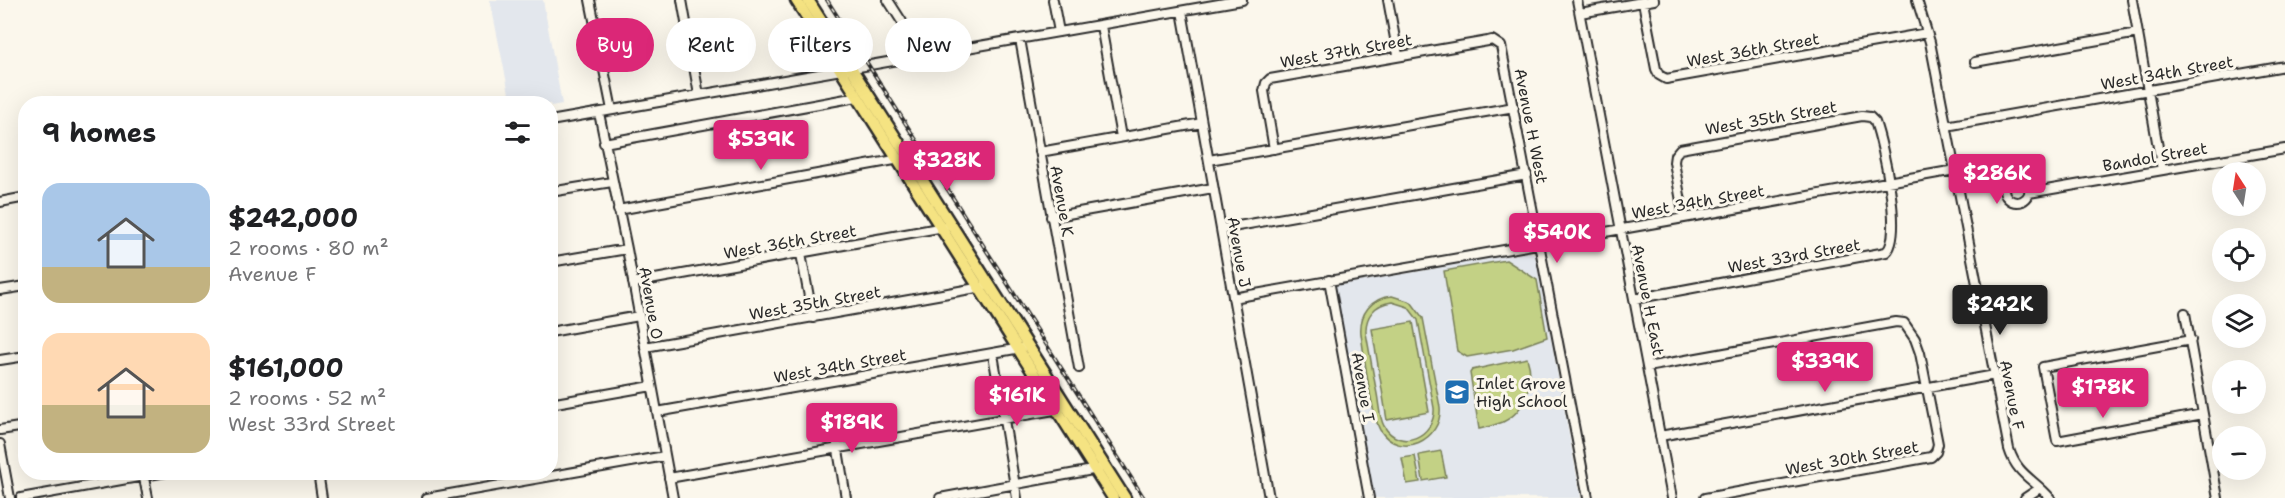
<!DOCTYPE html>
<html lang="en">
<head>
<meta charset="utf-8">
<style>
  body { margin:0; font-family:"Shantell Sans",sans-serif; background:#f2f2f2; color:#202124; height:100vh; display:flex; flex-direction:column; font-size:22px; white-space:nowrap }
  * { box-sizing:border-box; margin:0 }
  p { font-size:20px; color:#757577 }
  .icon { flex:none; width:33px; height:33px; fill:none; stroke:currentColor; stroke-width:2; stroke-linecap:round; stroke-linejoin:round }
  .map { position:relative; flex:1; overflow:hidden }
  .drawer { position:absolute; left:18px; top:96px; width:540px; height:384px; display:flex; flex-direction:column; background:#fff; border-radius:24px; box-shadow:0 6px 24px #0002 }
  .drawer>* { flex:none }
  .guide { position:absolute; left:576px; top:18px; width:570px; height:54px; display:flex; gap:12px }
  .needle { width:39px; rotate:348deg }
  .buttons { position:absolute; left:2212px; top:162px; display:grid; gap:12px }
  .buttons a { display:grid; place-items:center; width:54px; height:54px; border-radius:50%; background:#fff; box-shadow:0 6px 24px #0002; font-size:30px }
  .price { position:absolute; translate:-50% -51px; padding:0 14px; border-radius:6px; background:#db2777; color:#fff; font-size:20px; line-height:39px; filter:drop-shadow(0 2px 3px #0008) }
  .price::after { content:''; position:absolute; left:50%; top:36px; width:18px; height:14px; margin-left:-9px; background:inherit; clip-path:polygon(0 0,100% 0,50% 100%) }
  .price.on { background:#222; color:#fff }
  ul { padding:0; list-style:none }
  li { display:flex; align-items:center; gap:18px; height:150px; padding:0 24px }
  li span { display:grid; place-items:center; flex:none; width:168px; height:120px; border-radius:18px; color:#555 }
  li>.icon { margin-inline-start:auto }
  span .icon { width:72px; height:72px; fill:#fffc; stroke-width:1 }
  li b { font-size:26px }
  h2 { display:flex; justify-content:space-between; align-items:center; height:72px; padding:0 24px; font-size:26px }
  .pill { padding:0 21px; border-radius:27px; background:#fff; box-shadow:0 6px 24px #0002; font-size:21px; line-height:54px }
  .pill.on { background:#db2777; color:#fff }
  .map>svg:first-child { display:block }
  .built { fill:#e3e7ed }
  .green { fill:#c3d185; stroke:#777e58; stroke-width:1.5; fill-rule:evenodd }
  .lines { fill:none; stroke-linecap:round; stroke-linejoin:round }
  .minor-casing { stroke:#2b2b2b; stroke-width:12 }
  .major-casing { stroke:#2b2b2b; stroke-width:15 }
  .minor { stroke:#fbf7ec; stroke-width:8 }
  .major { stroke:#f5e382; stroke-width:10 }
  .rail-casing { stroke:#2b2b2b; stroke-width:4 }
  .rail { stroke:#fbf7ec; stroke-width:1.5; stroke-dasharray:4.5; stroke-linecap:butt }
  .labels { text-anchor:middle; dominant-baseline:central; stroke-width:6; stroke-linejoin:round; paint-order:stroke }
  .street-label { font-size:16px; fill:#2b2b2b; stroke:#fbf7ec }
  .poi-label { font-size:16px; fill:#2b2b2b; stroke:#fbf7ec; text-anchor:start }
</style>
</head>
<body>
<div class="map">
<svg width="2285" height="498" viewBox="0 0 2285 498">
  <rect width="100%" height="100%" fill="#fbf7ec"/>
  <filter id="ink" filterUnits="userSpaceOnUse"><feTurbulence type="fractalNoise" baseFrequency=".0167" numOctaves="2"/><feDisplacementMap in="SourceGraphic" scale="12" xChannelSelector="R" yChannelSelector="G"/><feConvolveMatrix kernelMatrix="1 2 1 2 8 2 1 2 1" color-interpolation-filters="sRGB"/></filter>
  <g filter="url(#ink)">
    <path class="built" d="M490 0H543L562 104 551 106 550 104 511 103Z
      M1529 252 1535 255 1581 498H1373L1335 286Z"/>
    <path class="green" d="M1506 260 1537 280 1547 337 1513 349 1467 357 1457 351 1444 271Z
      M1392 296 1411 302 1423 318 1440 407C1443 440 1400 461 1380 430 1371 415 1364 355 1361 334 1359 314 1371 298 1392 296ZM1392 302 1408 307 1418 320 1434 408C1436 436 1400 453 1384 426 1379 417 1379 404 1377 394 1373 374 1370 354 1366 333 1365 316 1375 304 1392 302Z
      M1413 322 1429 412 1387 420 1372 329Z
      M1527 358C1535 381 1526 411 1503 422 1496 425 1487 427 1479 429L1470 373 1472 370Z
      M1441 451 1446 477 1423 481 1419 455Z
      M1415 456 1420 482 1407 484 1402 458Z"/>
    <g class="lines">
      <defs>
        <path id="minor" d="M590 0 612 110
          M682 0 699 95
          M888 0 924 56
          M1053 0 1059 32
          M1388 0 1398 55
          M1577 0 1672 498
          M1917 0 1930 42 2009 449C2017 475 2034 479 2050 498
          M2132 0 2162 170
          M1643 2 1656 69 1659 75 1666 79 1927 33
          M1182 11 1269 498
          M1580 13 1654 0
          M1101 26 1121 137
          M1020 39 1079 368
          M1975 62 2138 33
          M599 113 627 249 673 498
          M550 121 1242 0
          M1946 126 2285 66
          M604 143 857 97
          M1274 149 1264 91 1266 83 1270 79 1488 41 1492 40 1501 46 1588 498
          M1040 152 1202 123
          M1209 160 1514 107
          M2004 189a13 13 0 1 1 26 0a13 13 0 1 1-26 0Z
          M550 192 612 182
          M2029 193 2285 149
          M0 202 26 197
          M618 210 900 159
          M1051 217 1213 188
          M1221 229 1527 175
          M801 254 813 318
          M550 262 627 249
          M1329 280 1369 498
          M633 283 944 227
          M0 290 26 286
          M1233 298 1955 170
          M1634 299 1886 252C1904 238 1883 144 1875 122L1870 117 1862 116 1680 149 1675 155 1674 162 1684 218
          M2185 313 2218 498
          M550 332 639 316
          M2191 340 2043 367 2057 441 2203 414
          M645 347 982 287
          M0 360 26 356
          M994 360 1017 498
          M1647 367 1896 322 1904 323 1915 339 1920 353 1938 444 1936 452 1931 457 1705 498
          M550 404 652 386
          M657 412 1021 348
          M832 414 846 498
          M0 430 26 426
          M1660 436 1995 375
          M0 444 10 498
          M318 472 322 498
          M143 473 148 498
          M669 478 1060 409
          M21 498 166 472
          M427 498 665 456
          M940 498 1098 469
          M2025 498 2040 488"/>
        <path id="major" d="M796 0 1113 498
          M808 0 1125 498"/>
      </defs>
      <use href="#minor" class="minor-casing"/>
      <use href="#major" class="major-casing"/>
      <use href="#minor" class="minor"/>
      <use href="#major" class="major"/>
      <defs>
        <path id="rail" d="M827 0 1144 498"/>
      </defs>
      <use href="#rail" class="rail-casing"/>
      <use href="#rail" class="rail"/>
    </g>
  </g>
  <defs>
    <symbol id="school-square" viewBox="-11 -11 22 22"><rect x="-9" y="-9" width="18" height="18" rx="4" fill="#1f6fb2" stroke="#fbf7ec"/><path d="M0-5L7-2L0 1L-7-2ZM-4 1L0 2.5L4 1V4Q0 6-4 4Z" fill="#fff"/></symbol>
  </defs>
  <g fill-rule="evenodd">
    <use href="#school-square" x="1442" y="377" width="30" height="30"/>
  </g>
  <g class="labels">
    <g class="street-label">
      <text transform="translate(1753 50) rotate(-10)">West 36th Street</text>
      <text transform="translate(1346 51) rotate(-10)">West 37th Street</text>
      <text transform="translate(2167 73) rotate(-10)">West 34th Street</text>
      <text transform="translate(1771 118) rotate(-10)">West 35th Street</text>
      <text transform="translate(1531 126) rotate(79)">Avenue H West</text>
      <text transform="translate(2155 157) rotate(-10)">Bandol Street</text>
      <text transform="translate(1062 201) rotate(80)">Avenue K</text>
      <text transform="translate(1698 202) rotate(-10)">West 34th Street</text>
      <text transform="translate(790 242) rotate(-10)">West 36th Street</text>
      <text transform="translate(1239 252) rotate(80)">Avenue J</text>
      <text transform="translate(1794 256) rotate(-10)">West 33rd Street</text>
      <text transform="translate(1648 300) rotate(79)">Avenue H East</text>
      <text transform="translate(651 303) rotate(80)">Avenue O</text>
      <text transform="translate(815 303) rotate(-10)">West 35th Street</text>
      <text transform="translate(840 366) rotate(-10)">West 34th Street</text>
      <text transform="translate(1363 387) rotate(80)">Avenue I</text>
      <text transform="translate(2012 395) rotate(79)">Avenue F</text>
      <text transform="translate(1852 458) rotate(-10)">West 30th Street</text>
    </g>
    <g class="poi-label">
      <text x="1476" y="383">Inlet Grove<tspan x="1476" dy="18">High School</tspan></text>
    </g>
  </g>
</svg>
<div class="buttons">
<a><svg class="needle" viewBox="-14 -14 28 28"><path d="M0-13l5 13h-10z" fill="#e53935"/><path d="M0 13l5-13h-10z" fill="#757577"/></svg></a>
<a><svg class="icon" aria-label="locate" viewBox="0 0 24 24"><circle cx="12" cy="12" r="6"/><path d="M12 2v4M12 18v4M2 12h4M18 12h4"/></svg></a>
<a><svg class="icon" aria-label="layers" viewBox="0 0 24 24"><path d="M12 4l9 5-9 5-9-5zM3 14l9 5 9-5"/></svg></a>
<a>+</a>
<a>−</a>
</div>
<b class="price" style="left:761px;top:171px">$539K</b>
<b class="price" style="left:947px;top:192px">$328K</b>
<b class="price" style="left:1997px;top:205px">$286K</b>
<b class="price" style="left:1557px;top:264px">$540K</b>
<b class="price on" style="left:2000px;top:336px">$242K</b>
<b class="price" style="left:1825px;top:393px">$339K</b>
<b class="price" style="left:2103px;top:419px">$178K</b>
<b class="price" style="left:1017px;top:427px">$161K</b>
<b class="price" style="left:852px;top:454px">$189K</b>
<div class="guide">
<a class="pill on">Buy</a>
<a class="pill">Rent</a>
<a class="pill">Filters</a>
<a class="pill">New</a>
</div>
<section class="drawer">
<h2>9 homes<svg class="icon" aria-label="filters" viewBox="0 0 24 24"><path d="M4 7h16M4 17h16"/><circle cx="9" cy="7" r="2"/><circle cx="15" cy="17" r="2"/></svg></h2>
<ul>
<li><span style="background:linear-gradient(#a9c7e8 70%,#c2b280 0)"><svg class="icon" aria-label="home" viewBox="0 0 24 24"><path d="M3 11l9-7 9 7M6 9v11h12V9"/></svg></span><div><b>$242,000</b><p>2 rooms · 80 m²</p><p>Avenue F</p></div></li>
<li><span style="background:linear-gradient(#ffd9b3 60%,#c2b280 0)"><svg class="icon" aria-label="home" viewBox="0 0 24 24"><path d="M3 11l9-7 9 7M6 9v11h12V9"/></svg></span><div><b>$161,000</b><p>2 rooms · 52 m²</p><p>West 33rd Street</p></div></li>
</ul>
</section>
</div>
</body>
</html>
